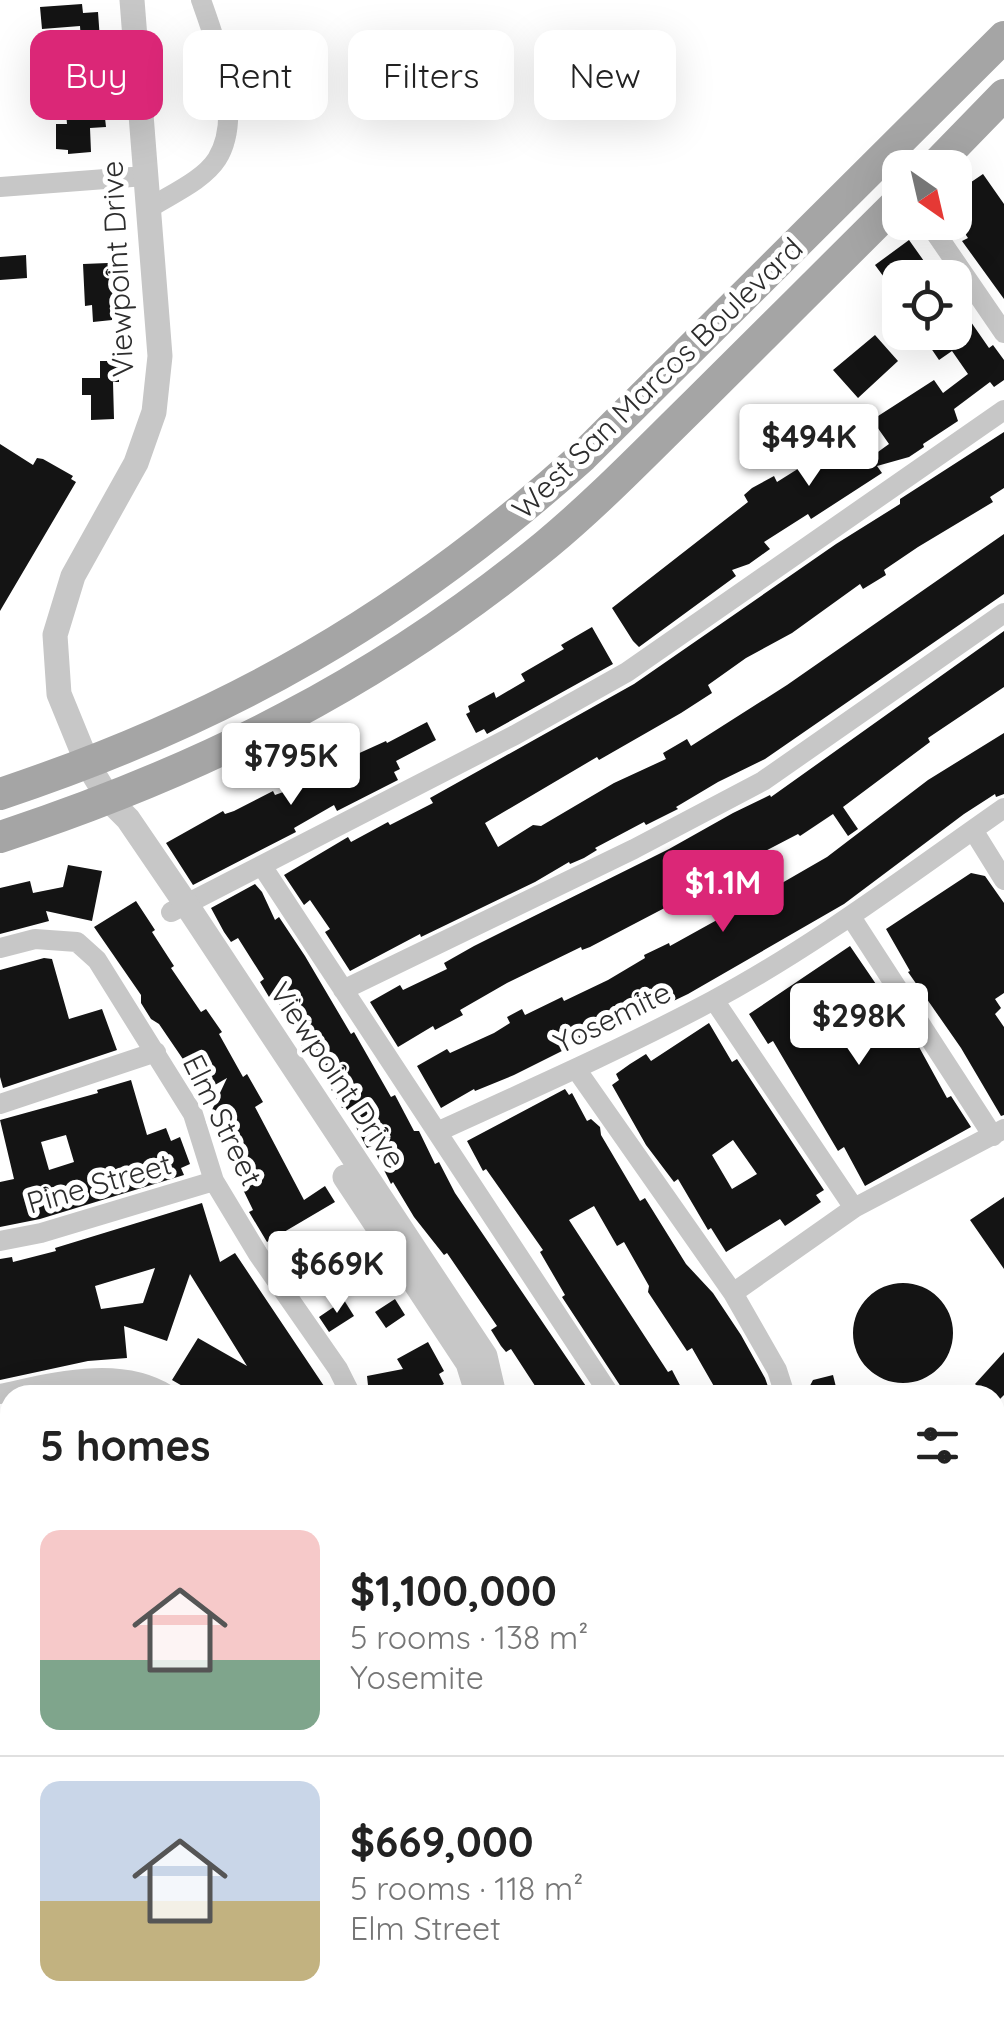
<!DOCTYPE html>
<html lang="en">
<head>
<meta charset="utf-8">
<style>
  body { margin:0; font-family:Quicksand,sans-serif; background:#f2f2f2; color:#222; height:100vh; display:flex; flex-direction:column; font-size:38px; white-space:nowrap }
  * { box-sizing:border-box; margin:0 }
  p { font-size:32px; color:#767676 }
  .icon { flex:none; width:55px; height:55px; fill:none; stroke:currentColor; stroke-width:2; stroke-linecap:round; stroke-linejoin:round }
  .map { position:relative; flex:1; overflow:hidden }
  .sheet { position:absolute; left:0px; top:1385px; width:1005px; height:642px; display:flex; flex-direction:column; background:#fff; border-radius:30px 30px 0 0; box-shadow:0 10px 40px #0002 }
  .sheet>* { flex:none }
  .hud { position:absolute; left:30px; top:30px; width:945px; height:90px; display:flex; gap:20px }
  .needle { width:65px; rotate:146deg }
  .fabs { position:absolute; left:882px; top:150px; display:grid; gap:20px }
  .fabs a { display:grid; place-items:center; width:90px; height:90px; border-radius:20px; background:#fff; box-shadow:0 10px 40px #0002; font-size:50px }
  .price { position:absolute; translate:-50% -85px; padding:0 22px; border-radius:10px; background:#fff; color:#222; font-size:32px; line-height:65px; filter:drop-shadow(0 2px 5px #0008) }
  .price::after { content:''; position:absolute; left:50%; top:60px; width:30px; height:22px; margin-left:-15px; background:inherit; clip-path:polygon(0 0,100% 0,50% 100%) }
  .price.selected { background:#db2777; color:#fff }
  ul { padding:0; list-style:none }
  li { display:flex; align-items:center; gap:30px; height:250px; padding:0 40px }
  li+li { border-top:2px solid #e0e0e0 }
  li span { display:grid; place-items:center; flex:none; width:280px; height:200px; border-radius:20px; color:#555 }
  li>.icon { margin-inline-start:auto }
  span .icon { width:120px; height:120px; fill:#fffc; stroke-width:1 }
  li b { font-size:42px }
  h2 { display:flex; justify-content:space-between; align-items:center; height:120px; padding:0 40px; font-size:42px }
  .pill { padding:0 35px; border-radius:20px; background:#fff; box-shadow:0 10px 40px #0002; font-size:35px; line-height:90px }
  .pill.selected { background:#db2777; color:#fff }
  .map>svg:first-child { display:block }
  .building { fill:#141414; fill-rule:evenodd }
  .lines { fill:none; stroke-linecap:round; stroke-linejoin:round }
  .minor { stroke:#c7c7c7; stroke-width:20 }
  .tertiary { stroke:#c7c7c7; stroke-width:25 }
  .primary { stroke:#a5a5a5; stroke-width:32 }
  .labels { text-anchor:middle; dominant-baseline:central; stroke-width:10; stroke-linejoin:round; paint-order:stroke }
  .street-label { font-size:30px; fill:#2d2d2d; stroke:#fff }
</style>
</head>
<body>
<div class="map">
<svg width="1004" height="2026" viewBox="0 0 1004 2026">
  <rect width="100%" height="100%" fill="#fff"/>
  <path class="building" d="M82 4 83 13 98 12 103 82 66 85 52 84V80L38 81 36 58 82 55 80 26 42 29 40 7Z
    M104 109 106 127 90 128 91 152 68 154V150L56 149V124H67L66 112Z
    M983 174 1004 204V299L962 241 968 238 955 219V193Z
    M909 240 936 278H900V299L875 265Z
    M26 255 27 278 0 280V257Z
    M108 263 111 290 113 289 112 320 93 322 92 305 85 306 83 264Z
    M955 299 989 348 993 345 1004 360V380L994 387 990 382 954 409 958 421 923 444 924 447 909 457 877 466 882 473 811 519 808 514 764 542 770 549 749 564 732 570 736 576 639 647 633 641 612 608 748 502 744 495 752 488 774 476 777 482 847 438 864 462 889 444 875 424V418L934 380 943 393 968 374 952 351 939 360 920 332H955Z
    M875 335 898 361 858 398 833 370Z
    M100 361H119V382H113L114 419 91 420V395H82V378H100Z
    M1004 432V488L990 497 993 502 918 547 884 570 886 575 863 589 860 584 792 633 746 658 708 685 712 693 681 713 599 760 597 757 485 823 498 847 533 825 541 826 614 783 666 759 663 753 687 739 691 746 787 685 1004 534V594L765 759 718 782 676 807 678 809 646 825 644 822 595 848 597 850 584 858 570 864 569 862 535 882 421 937 420 934 350 971 325 932 330 929 310 900 304 905 284 875 348 837 351 842 388 822 390 825 433 803 430 798 634 684 836 544 900 504V499Z
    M0 444 33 465 37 458 43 459 73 476 71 479 76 482 0 611Z
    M592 627 613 664 487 734 484 729 476 733 466 714 470 712 468 706 494 692 496 698 525 681 521 674 564 649 561 645Z
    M1004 631V687L928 738 930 742 843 807 858 829 848 836 833 814 800 836 798 834 683 894 677 898 678 901 590 947 582 950 581 947 507 983 460 1010 463 1015 435 1030 433 1026 398 1047 370 1002 400 985 403 990 447 969 444 963 474 946 669 849 733 813 770 795 771 797Z
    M427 722 436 740 396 761 400 769 394 772 398 780 337 811 334 805 294 828 296 832 193 885 166 843 223 811 225 814 234 811 273 791 275 795 286 791 333 765 386 741 387 743Z
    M1004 733V794L996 797 995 794 964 814 844 904 688 994 592 1040 590 1037 514 1075 475 1091 474 1089 441 1108 417 1066 447 1049 450 1053 494 1033 510 1023 507 1017 522 1009 525 1015 562 997 564 1001 608 980 645 958 644 955 669 943 670 946 744 905 827 857 928 780Z
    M68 865 102 871 92 921 46 911 49 921 0 934V888L30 881 33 893 63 887Z
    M971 873 985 876 1004 903V993L995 999 1001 1008 995 1014 1004 1027V1115L1001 1116 961 1048 908 972 910 971 886 929Z
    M255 884 262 892 275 920 279 917 305 956 351 1034 354 1032 391 1097 395 1095 414 1131H419L435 1164 439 1162 455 1193 592 1395H541L511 1349 506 1352 501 1346 491 1330 497 1326 447 1253 444 1255 414 1217 393 1182 391 1184 372 1146 367 1148 345 1106 342 1108 305 1045 302 1047 274 994 269 997 260 982 264 979 238 938 231 942 224 932 211 908Z
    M136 901 155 930 152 932 174 966 171 968 201 1012 206 1009 222 1032 219 1034 243 1077 247 1074 263 1102 255 1107 304 1200 325 1186 335 1202 267 1242 249 1212 253 1210 234 1171 239 1169 219 1136 225 1133 212 1110 227 1078 201 1093 189 1068 159 1024 151 1019 141 1003V995L94 927Z
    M850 946 919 1047 947 1098 951 1096 971 1127 865 1186 844 1147 838 1151 773 1041 768 1044 749 1014Z
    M44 958 52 959 69 1019 102 1009 117 1050 3 1088 0 1077V970Z
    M709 1023 732 1062 737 1059 824 1190 816 1195 821 1202 785 1226 780 1219 726 1252 711 1228 708 1230 678 1179 674 1182 646 1145 612 1085 619 1080 616 1074 630 1064 646 1054 651 1061ZM733 1140 757 1174 732 1189 712 1155Z
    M131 1080 147 1135 166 1128 171 1141 180 1137 190 1164 181 1168 184 1175 40 1219 0 1227V1182L14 1179 0 1120 98 1093 97 1090ZM66 1135 74 1162 49 1170 41 1142Z
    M565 1089 569 1095 572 1093 587 1121 591 1119 600 1127 601 1135 640 1201 645 1198 686 1264 713 1293 741 1335 765 1378 771 1395H719L692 1348 687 1351 648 1292 649 1286 624 1242 617 1246 594 1206 569 1220 668 1372 672 1370 685 1395H629L626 1389 623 1390 562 1297 565 1295 540 1252 543 1250 486 1169 483 1171 467 1141Z
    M1004 1197V1269L970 1220Z
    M202 1203 220 1262 235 1253 326 1389 317 1395H278L271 1385 260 1395H198L172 1380 198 1338 247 1366 190 1274 167 1341 124 1326 127 1358 88 1361 0 1380V1259L12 1257 13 1262 56 1251 55 1248ZM155 1268 143 1303 101 1309 95 1286Z
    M853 1333a50 50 0 1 1 100 0a50 50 0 1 1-100 0Z
    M395 1299 405 1315 386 1328 375 1312Z
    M344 1300 354 1316 329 1332 319 1317Z
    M428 1342 444 1371 439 1374 444 1384 425 1395H369L367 1376 403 1369 397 1359Z
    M1004 1352V1395L996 1403 995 1395H987L975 1384Z
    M833 1375 838 1395H805L813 1380Z"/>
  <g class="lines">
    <path class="minor" d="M0 187 145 176
      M148 209C169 195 203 181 217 159 244 116 216 42 201 0
      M928 222 1004 333
      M973 830 1004 880
      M262 866 610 1395
      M171 912 515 735 627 672 1004 410
      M851 917 993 1136
      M0 948 35 939 77 942 97 960 193 1114 214 1181 258 1254 338 1369 351 1395
      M343 990 634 849 763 781 1004 613
      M714 1000 854 1208
      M576 1069 733 1293 777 1370 785 1395
      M0 1104 156 1052
      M437 1132C529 1090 622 1049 712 1001 815 946 908 875 1004 808
      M0 1241 41 1233 214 1181
      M733 1293 854 1208 1004 1129
      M0 1394C53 1383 119 1364 168 1395
      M0 1547 10 1546
      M995 1584 1004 1587
      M995 1709 1004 1722
      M0 1786 10 1774
      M995 1919 1004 1914
      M995 1977 1004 1991
      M637 2018 643 2026
      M825 2018 831 2026
      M0 2021 14 2018
      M219 2026 222 2018
      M462 2026 467 2018"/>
    <path class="tertiary" d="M132 0 160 356 154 412 136 463 73 576 55 635 59 694 88 765 110 801 128 819 186 904 485 1356 494 1395
      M345 1177 468 1363 478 1395
      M323 2026 327 2018"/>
    <path class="primary" d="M933 168 1004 95
      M0 794C229 718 404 617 583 456L1004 37
      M0 837C204 770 379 682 546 545 599 501 646 452 695 404 763 336 832 268 900 200"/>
  </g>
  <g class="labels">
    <g class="street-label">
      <text transform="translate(117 269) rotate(-93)">Viewpoint Drive</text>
      <text transform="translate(657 378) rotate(-44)">West San Marcos Boulevard</text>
      <text transform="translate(612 1017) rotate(-26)">Yosemite</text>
      <text transform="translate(338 1075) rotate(56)">Viewpoint Drive</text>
      <text transform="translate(223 1120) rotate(64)">Elm Street</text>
      <text transform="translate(99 1183) rotate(-16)">Pine Street</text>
    </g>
  </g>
</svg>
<div class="fabs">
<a><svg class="needle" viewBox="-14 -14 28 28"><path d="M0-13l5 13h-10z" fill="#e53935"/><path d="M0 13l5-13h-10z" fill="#767676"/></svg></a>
<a><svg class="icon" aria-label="locate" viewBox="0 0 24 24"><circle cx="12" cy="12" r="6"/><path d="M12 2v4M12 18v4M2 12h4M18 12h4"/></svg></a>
</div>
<b class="price" style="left:809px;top:489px">$494K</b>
<b class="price" style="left:291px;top:808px">$795K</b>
<b class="price selected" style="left:723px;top:935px">$1.1M</b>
<b class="price" style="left:859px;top:1068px">$298K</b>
<b class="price" style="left:337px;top:1316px">$669K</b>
<div class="hud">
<a class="pill selected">Buy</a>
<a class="pill">Rent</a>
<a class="pill">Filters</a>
<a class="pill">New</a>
</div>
<section class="sheet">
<h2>5 homes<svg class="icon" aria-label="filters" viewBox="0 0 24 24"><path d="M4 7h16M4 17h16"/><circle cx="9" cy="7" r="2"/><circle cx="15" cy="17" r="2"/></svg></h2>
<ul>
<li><span style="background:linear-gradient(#f6c9c9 65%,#7fa58c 0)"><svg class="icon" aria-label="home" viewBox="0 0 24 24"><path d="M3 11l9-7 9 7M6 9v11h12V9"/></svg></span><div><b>$1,100,000</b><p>5 rooms · 138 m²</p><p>Yosemite</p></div></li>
<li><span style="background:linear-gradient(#c9d6e8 60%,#c2b280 0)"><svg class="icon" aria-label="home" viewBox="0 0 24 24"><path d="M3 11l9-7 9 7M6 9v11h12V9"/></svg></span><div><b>$669,000</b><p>5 rooms · 118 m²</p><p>Elm Street</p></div></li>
</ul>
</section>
</div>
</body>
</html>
